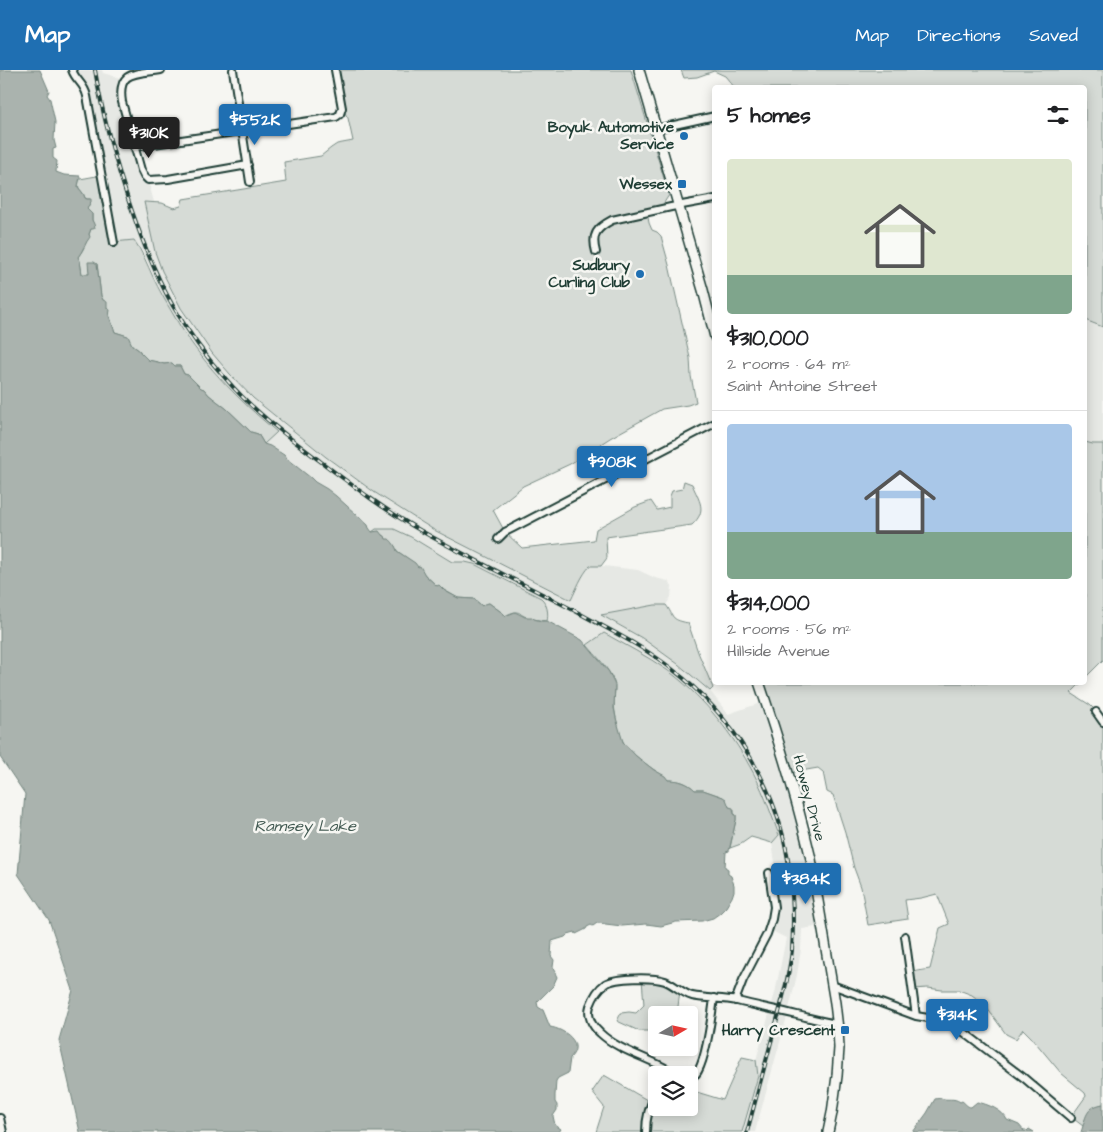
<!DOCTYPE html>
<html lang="en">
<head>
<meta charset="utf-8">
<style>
  body { margin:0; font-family:"Architects Daughter",sans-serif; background:#f6f6f6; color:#202124; height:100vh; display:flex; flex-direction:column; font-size:19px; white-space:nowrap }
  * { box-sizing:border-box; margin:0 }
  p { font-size:16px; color:#757577 }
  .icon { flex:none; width:28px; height:28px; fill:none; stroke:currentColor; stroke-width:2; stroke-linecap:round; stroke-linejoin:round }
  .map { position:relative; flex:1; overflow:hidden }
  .side { position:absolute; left:712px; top:15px; width:375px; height:600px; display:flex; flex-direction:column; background:#fff; border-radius:5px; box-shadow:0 2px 12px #0003 }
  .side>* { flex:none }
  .needle { width:32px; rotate:81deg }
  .tools { position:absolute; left:648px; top:936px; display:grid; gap:10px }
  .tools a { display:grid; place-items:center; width:50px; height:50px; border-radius:5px; background:#fff; box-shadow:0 2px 12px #0003; font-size:25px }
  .price { position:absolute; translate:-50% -42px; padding:0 11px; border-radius:5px; background:#1f6fb2; color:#fff; font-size:16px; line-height:32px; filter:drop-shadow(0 1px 2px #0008) }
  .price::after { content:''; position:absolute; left:50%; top:30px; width:15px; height:11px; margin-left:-8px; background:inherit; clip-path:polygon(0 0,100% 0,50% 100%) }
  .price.selected { background:#222; color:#fff }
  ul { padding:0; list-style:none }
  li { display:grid; align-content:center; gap:10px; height:265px; padding:0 15px }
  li+li { border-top:1px solid #e0e0e0 }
  li span { display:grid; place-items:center; height:155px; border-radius:5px; color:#555 }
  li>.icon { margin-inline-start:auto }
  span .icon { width:90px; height:90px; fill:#fffc; stroke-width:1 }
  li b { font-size:21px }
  h2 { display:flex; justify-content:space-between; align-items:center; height:60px; padding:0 15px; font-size:21px }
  header { display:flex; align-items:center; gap:30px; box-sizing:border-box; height:70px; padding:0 25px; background:#1f6fb2; color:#fff }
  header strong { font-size:24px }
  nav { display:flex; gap:28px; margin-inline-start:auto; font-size:18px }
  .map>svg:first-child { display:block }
  .built { fill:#e6e8e4 }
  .green { fill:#d6dbd6; stroke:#7a8c85 }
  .water { fill:#aab3ae; stroke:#72847d }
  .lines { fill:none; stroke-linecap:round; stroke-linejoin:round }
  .street-casing { stroke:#1f3d34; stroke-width:10 }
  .secondary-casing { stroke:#1f3d34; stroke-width:12 }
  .street { stroke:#f6f6f2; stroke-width:6 }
  .secondary { stroke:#f6f6f2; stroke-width:9 }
  .rail-casing { stroke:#1f3d34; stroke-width:4 }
  .rail { stroke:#f6f6f2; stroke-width:2; stroke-dasharray:5.5; stroke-linecap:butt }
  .poi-dot { fill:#1f6fb2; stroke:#f6f6f2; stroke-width:2 }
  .labels { text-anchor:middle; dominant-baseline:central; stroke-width:5; stroke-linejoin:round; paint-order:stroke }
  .poi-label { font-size:15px; font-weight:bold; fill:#1f3d34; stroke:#f6f6f2; text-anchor:end }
  .street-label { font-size:15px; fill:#1f3d34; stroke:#f6f6f2 }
  .water-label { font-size:16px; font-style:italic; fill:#425a52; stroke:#f6f6f2 }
</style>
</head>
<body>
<header>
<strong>Map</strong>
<nav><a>Map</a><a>Directions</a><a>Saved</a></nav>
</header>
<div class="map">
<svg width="1103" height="1062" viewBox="0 0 1103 1062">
  <rect width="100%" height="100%" fill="#f6f6f2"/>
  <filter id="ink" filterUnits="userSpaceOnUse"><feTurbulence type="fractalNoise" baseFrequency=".02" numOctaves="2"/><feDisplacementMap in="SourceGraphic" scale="10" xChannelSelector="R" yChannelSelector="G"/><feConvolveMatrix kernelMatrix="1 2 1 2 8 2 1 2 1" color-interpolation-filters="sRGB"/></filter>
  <g filter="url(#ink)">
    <path class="built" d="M72 0H102L103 3 124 9 121 14 133 73 148 110 154 132H144L155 182 162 201 181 238 197 262 230 304 253 328 326 387 374 422 407 443 434 460 571 530 581 508 590 496 595 495 638 500 655 508 668 511 672 516 671 527 666 535H655L602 546 642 568 678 594 710 621 728 644 766 631 791 708 822 856 802 859 801 879 797 905 788 943 755 1062H742L758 1006 756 990 775 923 786 868 768 859 772 849 769 802 775 793 772 773 779 765 761 718 749 694 733 670 705 634 680 610 666 600 605 563 587 575 582 570 547 551 549 546 548 542 541 528 481 497 465 492H452L411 467 372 462 369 458 368 455 336 426 327 419 315 412 311 408 287 389 284 384 270 376 264 374 276 361 245 335 230 320 200 285 184 263 174 247 165 230 142 181 134 170 114 173 88 26Z
      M1085 250 1103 257V374L1101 375 1093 374 1085 372Z"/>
    <path class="green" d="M335 0H631L669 125 660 139 647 142 649 153 652 160 657 162 661 166 669 195 690 288 691 306 696 332 688 335 662 339 610 368 570 394 523 416 493 440 505 462 522 478 594 470 596 459 635 437 651 431 657 440 670 437V426L672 421 682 419 684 411 692 414C699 431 708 440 692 455L606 467 607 488 601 496H590C581 506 577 518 571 530L434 460 407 443 374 422 326 387 253 328 230 304 212 283 181 238 162 201 155 182 144 132 162 133 174 138 181 136 183 129 286 112 284 92 321 86 331 78 337 74 353 71 348 48 342 38Z
      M681 0H1103V257L1085 250V18H735L725 6 714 1 697 7 684 8Z
      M102 105 114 172 134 170C142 181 147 194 153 207 159 220 166 232 173 244 199 290 236 328 277 362L264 374 258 364 251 362 227 339 209 325 204 319 201 318 188 305 184 304 180 296H175L172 293 164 294 148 290 141 284 140 281 132 275 127 266 115 262 107 238 101 226 97 194 89 204 82 205 80 191 78 187C86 177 89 164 93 153L92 150V144L87 139 89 135 90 129H87L85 128C83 119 75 120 80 109Z
      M1085 372 1093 374H1103V590L1085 608Z
      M376 459H394L411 467 452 492H465L474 494 541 528C547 533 549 544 547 551 539 550 530 549 524 546 520 544 520 542 516 542 513 542 508 544 505 546L504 544 489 533 482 536 474 529 458 528 437 516 408 489 397 481 395 476 386 469 372 462Z
      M655 535H666C675 547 669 549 688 553L698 582 713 618 710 621 678 594 642 568 601 545Z
      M604 563C625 575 647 586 667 600 699 623 730 660 749 695 762 717 770 741 779 765L772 773 751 767 741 774 730 778 736 750V745L734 744V740L729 737 723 727 703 720H695C688 713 679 710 668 710 664 705 658 703 653 699 643 692 631 683 624 673 619 666 614 641 614 632 614 625 616 618 614 612 609 598 596 586 587 575Z
      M760 613H1081L1071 623 1090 635 1096 641 1103 652V1034C1095 1035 1084 1048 1083 1056L1071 1047 1086 1026 1085 1023 1061 1003 1031 967 1023 959 1016 969 1006 964 984 934 972 925 959 920H942L928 918 913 919 911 902 930 899 940 858 949 854 937 824 921 828 905 830 908 849 868 855 861 817 854 798 845 762 833 725 827 722 823 702 818 698 789 703Z
      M642 909 658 910 680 920 677 945H656V964L649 961H639L617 951 621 943 629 942 636 943 644 935Z
      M742 987 756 990 758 1006 742 1062H596L604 1037 592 1022 604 1005 647 1030 652 1032 656 1026V1038H689V1013L690 1020 723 1030Z"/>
    <path class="water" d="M0 0H40L49 21 47 25 50 29 55 52 54 70 56 78 53 79V88L57 91 56 102 64 105 80 106C80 109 78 114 78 117 79 119 84 123 85 128L87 129H91V132L90 133 87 139 92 144V150L94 154 95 158 93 159H91L89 164 90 167C85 173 83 181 78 187L80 191 82 204H89L88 192H94L97 194 101 226 103 230 107 232V238L110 240 109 246 115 262 128 266 132 275 140 281V282L148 290 158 292 164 294 172 293 175 296H180L184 304 188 305 201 318 204 319 209 325 227 339 251 362 258 364 264 374 270 376 284 385 287 389 311 408 315 412 327 419 336 426 368 455 369 458 372 462 379 461 382 465 385 466 386 469H389C392 471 396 477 397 481L415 493 418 497 420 496 425 505 437 516 439 515 445 521 458 528 474 529 482 536 484 534 489 533 504 544 505 546 515 542 525 547H532L534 549 541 551H547L582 570 609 602 612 609 615 615 614 638 616 648 623 672 636 686 654 700 665 706 668 710C679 710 688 713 695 720H703L723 727 726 729 729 737 733 738 734 744 736 745V750L729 781 726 782 725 797 728 799V804L731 806 734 815V821L732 827 726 837 720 843 713 848 702 851 676 852 661 856 646 854 622 856 597 853 593 856 591 855 587 857 586 859 576 864 575 862 568 864 565 867 552 871 551 886 554 890 553 897 556 902 555 903 557 907 553 916 537 932 538 937 543 940 550 957C564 959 585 973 570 988L568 1003 558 1008 556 1011 555 1025V1032L557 1035V1040L553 1046 555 1055 561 1059 559 1062H80L59 970 73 920 49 850 18 804 25 724 0 687Z
      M941 1028C947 1031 954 1027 960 1032L962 1031C965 1033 967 1037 971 1037L977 1032C987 1034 1003 1040 1007 1050L1019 1055 1024 1061H1027L1029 1059 1034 1062H913L927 1043 935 1029Z
      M1103 1034V1062H1081C1086 1048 1085 1037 1103 1034Z"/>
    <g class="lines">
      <defs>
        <path id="street" d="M72 0C76 11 84 13 87 26L114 173
          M161 0C136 4 117 0 122 32L141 100 144 106 148 110 168 109 248 95
          M233 0 250 112
          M656 59 715 46
          M134 77 336 47 340 44 342 38 335 0
          M596 182C591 164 597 158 612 150L671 137 715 129
          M498 469 505 462 513 458 715 353
          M1096 642 1103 652
          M905 866 916 946
          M832 915 916 946 940 950 949 954 961 960 1024 1008 1071 1048
          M735 931 743 910 767 864 772 849 774 837 769 803
          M677 1005C653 988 621 983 600 963 592 956 587 946 590 936 593 928 598 919 605 914 616 907 653 907 665 911 675 915 682 923 692 926 707 929 723 928 737 931 757 936 777 940 797 945 810 948 824 952 838 954
          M689 1007C692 1006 693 1007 696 1004 706 992 712 944 714 928
          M0 1048 3 1062
          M646 1062C646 1048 648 1037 656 1025"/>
        <path id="secondary" d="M639 0 703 220 715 267
          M759 612C779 671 797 729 811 789L835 933 838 959 839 978 837 1006 832 1043 828 1062"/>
      </defs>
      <use href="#street" class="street-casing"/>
      <use href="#secondary" class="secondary-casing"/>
      <use href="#street" class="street"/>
      <use href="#secondary" class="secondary"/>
      <defs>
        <path id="rail" d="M95 0C103 48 116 95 132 141 143 173 156 206 173 236 188 262 206 287 226 309 253 341 287 366 320 391 353 416 386 441 423 462 473 490 526 515 577 542 609 560 643 576 672 599 732 645 776 715 788 790 793 820 794 850 792 880 789 908 781 935 774 961 765 995 756 1028 747 1062"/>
      </defs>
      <use href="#rail" class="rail-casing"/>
      <use href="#rail" class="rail"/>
    </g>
  </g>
  <g class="poi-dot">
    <circle cx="684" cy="66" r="5"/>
    <rect x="677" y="109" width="10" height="10" rx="2.5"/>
    <circle cx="640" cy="204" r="5"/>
    <rect x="840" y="955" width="10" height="10" rx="2.5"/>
  </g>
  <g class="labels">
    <g class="poi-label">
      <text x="674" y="57">Boyuk Automotive<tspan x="674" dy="17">Service</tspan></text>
      <text x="672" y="114">Wessex</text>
      <text x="630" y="195">Sudbury<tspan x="630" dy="17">Curling Club</tspan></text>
      <text x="835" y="960">Harry Crescent</text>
    </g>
    <g class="street-label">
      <text transform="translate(809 728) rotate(75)">Howey Drive</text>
    </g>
    <g class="water-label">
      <text x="305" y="756">Ramsey Lake</text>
    </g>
  </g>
</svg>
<div class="tools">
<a><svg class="needle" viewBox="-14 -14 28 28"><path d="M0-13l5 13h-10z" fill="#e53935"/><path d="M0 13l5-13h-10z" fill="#757577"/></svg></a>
<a><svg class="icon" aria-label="layers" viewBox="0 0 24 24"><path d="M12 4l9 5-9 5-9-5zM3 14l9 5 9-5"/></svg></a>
</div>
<b class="price" style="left:255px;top:76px">$552K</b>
<b class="price selected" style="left:149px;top:89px">$310K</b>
<b class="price" style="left:612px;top:418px">$908K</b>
<b class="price" style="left:806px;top:835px">$384K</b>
<b class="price" style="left:957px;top:971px">$314K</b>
<section class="side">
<h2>5 homes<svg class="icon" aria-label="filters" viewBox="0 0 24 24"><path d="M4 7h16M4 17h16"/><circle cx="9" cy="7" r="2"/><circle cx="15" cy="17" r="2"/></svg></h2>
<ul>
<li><span style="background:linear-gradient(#dfe7d0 75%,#7fa58c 0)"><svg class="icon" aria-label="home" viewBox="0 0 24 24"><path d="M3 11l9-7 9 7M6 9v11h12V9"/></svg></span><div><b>$310,000</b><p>2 rooms · 64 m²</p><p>Saint Antoine Street</p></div></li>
<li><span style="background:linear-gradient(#a9c7e8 70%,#7fa58c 0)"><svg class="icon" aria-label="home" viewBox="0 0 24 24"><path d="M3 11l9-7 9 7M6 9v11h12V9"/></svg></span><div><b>$314,000</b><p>2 rooms · 56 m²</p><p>Hillside Avenue</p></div></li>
</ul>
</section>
</div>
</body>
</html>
